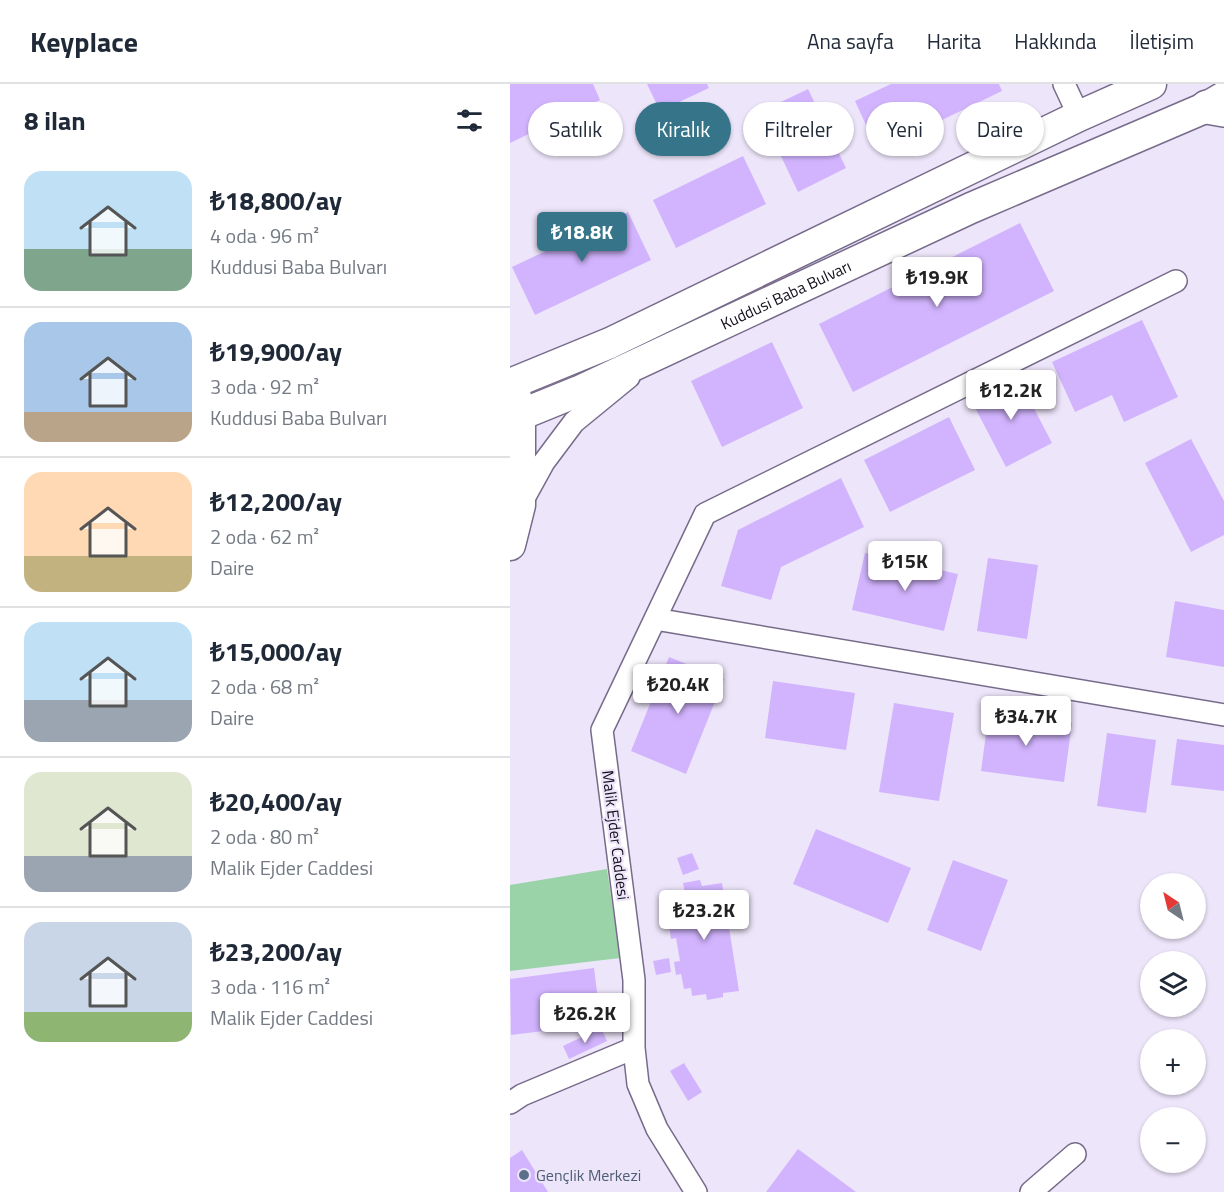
<!DOCTYPE html>
<html lang="tr">
<head>
<meta charset="utf-8">
<style>
  body { margin:0; font-family:"Titillium Web",sans-serif; background:#f6f6f7; color:#1f2937; height:100vh; display:flex; flex-direction:column; font-size:22px; white-space:nowrap }
  * { box-sizing:border-box; margin:0 }
  p { font-size:20px; color:#747a83 }
  .icon { flex:none; width:33px; height:33px; fill:none; stroke:currentColor; stroke-width:2; stroke-linecap:round; stroke-linejoin:round }
  .map { position:relative; flex:1; overflow:hidden }
  .details { display:flex; flex-direction:column; background:#fff; width:510px }
  .details>* { flex:none }
  .top-card { position:absolute; left:18px; top:18px; width:570px; height:54px; display:flex; gap:12px }
  .needle { width:39px; rotate:325deg }
  .tools { position:absolute; left:630px; top:789px; display:grid; gap:12px }
  .tools a { display:grid; place-items:center; width:66px; height:66px; border-radius:50%; background:#fff; box-shadow:0 2px 4px #0004; font-size:30px }
  .price { position:absolute; translate:-50% -51px; padding:0 14px; border-radius:6px; background:#fff; color:#222; font-size:20px; line-height:39px; filter:drop-shadow(0 2px 3px #0008) }
  .price::after { content:''; position:absolute; left:50%; top:36px; width:18px; height:14px; margin-left:-9px; background:inherit; clip-path:polygon(0 0,100% 0,50% 100%) }
  .price.selected { background:#357489; color:#fff }
  ul { padding:0; list-style:none }
  li { display:flex; align-items:center; gap:18px; height:150px; padding:0 24px }
  li+li { border-top:2px solid #e0e1e3 }
  li span { display:grid; place-items:center; flex:none; width:168px; height:120px; border-radius:18px; color:#555 }
  li>.icon { margin-inline-start:auto }
  span .icon { width:72px; height:72px; fill:#fffc; stroke-width:1 }
  li b { font-size:26px }
  h2 { display:flex; justify-content:space-between; align-items:center; height:72px; padding:0 24px; font-size:26px }
  .pill { padding:0 21px; border-radius:27px; background:#fff; box-shadow:0 2px 4px #0004; font-size:21px; line-height:54px }
  .pill.selected { background:#357489; color:#fff }
  header { display:flex; align-items:center; gap:36px; box-sizing:border-box; height:84px; padding:0 30px; background:#fff; border-bottom:2px solid #e0e1e3 }
  header strong { font-size:28px }
  nav { display:flex; gap:33px; margin-inline-start:auto; font-size:21px }
  main { display:flex; flex:1; min-height:0 }
  .map>svg:first-child { display:block }
  .green { fill:#9ad3a7 }
  .building { fill:#d2b4fe }
  .lines { fill:none; stroke-linecap:round; stroke-linejoin:round }
  .street-casing { stroke:#776b8a; stroke-width:24 }
  .secondary-casing { stroke:#776b8a; stroke-width:33 }
  .primary-casing { stroke:#776b8a; stroke-width:36 }
  .street { stroke:#fff; stroke-width:21 }
  .secondary { stroke:#fff; stroke-width:30 }
  .primary { stroke:#fff; stroke-width:33 }
  .service-dot { fill:#5c6f8a; stroke:#ede5fa; stroke-width:2 }
  .labels { text-anchor:middle; dominant-baseline:central; stroke-width:4.5; stroke-linejoin:round; paint-order:stroke }
  .street-label { font-size:16px; fill:#130e1a; stroke:#ede5fa }
  .service-label { font-size:16px; fill:#4e5e75; stroke:#ede5fa; text-anchor:start }
</style>
</head>
<body>
<header>
<strong>Keyplace</strong>
<nav><a>Ana sayfa</a><a>Harita</a><a>Hakkında</a><a>İletişim</a></nav>
</header>
<main>
<section class="details">
<h2>8 ilan<svg class="icon" aria-label="filters" viewBox="0 0 24 24"><path d="M4 7h16M4 17h16"/><circle cx="9" cy="7" r="2"/><circle cx="15" cy="17" r="2"/></svg></h2>
<ul>
<li><span style="background:linear-gradient(#bfe0f5 65%,#7fa58c 0)"><svg class="icon" aria-label="home" viewBox="0 0 24 24"><path d="M3 11l9-7 9 7M6 9v11h12V9"/></svg></span><div><b>₺18,800/ay</b><p>4 oda · 96 m²</p><p>Kuddusi Baba Bulvarı</p></div></li>
<li><span style="background:linear-gradient(#a9c7e8 75%,#b9a48a 0)"><svg class="icon" aria-label="home" viewBox="0 0 24 24"><path d="M3 11l9-7 9 7M6 9v11h12V9"/></svg></span><div><b>₺19,900/ay</b><p>3 oda · 92 m²</p><p>Kuddusi Baba Bulvarı</p></div></li>
<li><span style="background:linear-gradient(#ffd9b3 70%,#c2b280 0)"><svg class="icon" aria-label="home" viewBox="0 0 24 24"><path d="M3 11l9-7 9 7M6 9v11h12V9"/></svg></span><div><b>₺12,200/ay</b><p>2 oda · 62 m²</p><p>Daire</p></div></li>
<li><span style="background:linear-gradient(#bfe0f5 65%,#9aa5b1 0)"><svg class="icon" aria-label="home" viewBox="0 0 24 24"><path d="M3 11l9-7 9 7M6 9v11h12V9"/></svg></span><div><b>₺15,000/ay</b><p>2 oda · 68 m²</p><p>Daire</p></div></li>
<li><span style="background:linear-gradient(#dfe7d0 70%,#9aa5b1 0)"><svg class="icon" aria-label="home" viewBox="0 0 24 24"><path d="M3 11l9-7 9 7M6 9v11h12V9"/></svg></span><div><b>₺20,400/ay</b><p>2 oda · 80 m²</p><p>Malik Ejder Caddesi</p></div></li>
<li><span style="background:linear-gradient(#c9d6e8 75%,#8fb573 0)"><svg class="icon" aria-label="home" viewBox="0 0 24 24"><path d="M3 11l9-7 9 7M6 9v11h12V9"/></svg></span><div><b>₺23,200/ay</b><p>3 oda · 116 m²</p><p>Malik Ejder Caddesi</p></div></li>
</ul>
</section>
<div class="map">
<svg width="714" height="1108" viewBox="0 0 714 1108">
  <rect width="100%" height="100%" fill="#ede5fa"/>
  <path class="green" d="M97 785 110 874 0 887V801Z"/>
  <path class="building" d="M0 0H83L90 16 0 59Z
    M137 0H197L199 4 150 27Z
    M381 0H489L492 7 368 67 345 17Z
    M298 5 336 84 288 108 250 28Z
    M233 72 256 120 166 164 143 116Z
    M118 128 141 176 25 231 2 183Z
    M510 139 544 207 343 308 309 240Z
    M632 236 668 313 614 338 602 311 565 328 542 278Z
    M262 258 293 324 212 363 181 297Z
    M506 290 542 359 496 383 460 314Z
    M439 333 465 386 380 428 354 376Z
    M681 355 714 417V451L681 468 635 379Z
    M331 394 354 443 271 483 261 516 211 502 228 446Z
    M355 469 448 490 434 547 342 526Z
    M478 474 528 481 517 555 467 547Z
    M665 517 714 526V583L656 573Z
    M159 573 214 595 176 690 121 667Z
    M263 597 345 609 336 666 255 654Z
    M384 619 444 629 429 717 369 708Z
    M479 628 562 639 554 698 471 687Z
    M597 649 646 656 636 729 587 722Z
    M667 655 714 661V707L661 701Z
    M306 745 401 784 378 839 283 800Z
    M182 769 189 785 173 791 167 774Z
    M443 776 498 796 471 867 417 846Z
    M190 796 192 802 212 799 229 907 213 909V913L197 916 196 910 182 912 181 904 174 905 171 890 166 891 164 878 170 877 166 854 161 855 158 833 168 831 164 810 175 809 173 799Z
    M159 874 161 888 146 891 143 877Z
    M84 884 91 940 1 951 0 895Z
    M91 944 97 957 59 975 53 962Z
    M174 979 192 1008 178 1017 160 987Z
    M288 1065 346 1108H256Z
    M12 1066 38 1108H0V1074Z"/>
  <g class="lines">
    <defs>
      <path id="street" d="M554 0 569 32
        M12 418 34 378 64 338 119 293
        M145 535 714 631
        M0 1019 12 1011 124 964
        M186 1108 147 1045 128 1000 124 964V896L92 646 195 430 666 197
        M521 1108 565 1070"/>
      <g id="secondary">
        <path d="M0 300 100 259 569 32 641 0"/>
        <path id="s1" d="M0 333 10 331 69 307 461 124 697 23 714 13"/>
        <path d="M0 461 10 421V331L6 313"/>
      </g>
      <path id="primary" d="M697 23 714 26"/>
    </defs>
    <use href="#street" class="street-casing"/>
    <use href="#secondary" class="secondary-casing"/>
    <use href="#primary" class="primary-casing"/>
    <use href="#street" class="street"/>
    <use href="#secondary" class="secondary"/>
    <use href="#primary" class="primary"/>
  </g>
  <circle class="service-dot" cx="14" cy="1091" r="6"/>
  <g class="labels">
    <g class="street-label">
      <text stroke="none"><textPath href="#s1" startOffset="302">Kuddusi Baba Bulvarı</textPath></text>
      <text transform="translate(106 751) rotate(83)">Malik Ejder Caddesi</text>
    </g>
    <g class="service-label">
      <text x="26" y="1091">Gençlik Merkezi</text>
    </g>
  </g>
</svg>
<div class="tools">
<a><svg class="needle" viewBox="-14 -14 28 28"><path d="M0-13l5 13h-10z" fill="#e53935"/><path d="M0 13l5-13h-10z" fill="#747a83"/></svg></a>
<a><svg class="icon" aria-label="layers" viewBox="0 0 24 24"><path d="M12 4l9 5-9 5-9-5zM3 14l9 5 9-5"/></svg></a>
<a>+</a>
<a>−</a>
</div>
<b class="price selected" style="left:72px;top:179px">₺18.8K</b>
<b class="price" style="left:427px;top:224px">₺19.9K</b>
<b class="price" style="left:501px;top:337px">₺12.2K</b>
<b class="price" style="left:395px;top:508px">₺15K</b>
<b class="price" style="left:168px;top:631px">₺20.4K</b>
<b class="price" style="left:516px;top:663px">₺34.7K</b>
<b class="price" style="left:194px;top:857px">₺23.2K</b>
<b class="price" style="left:75px;top:960px">₺26.2K</b>
<div class="top-card">
<a class="pill">Satılık</a>
<a class="pill selected">Kiralık</a>
<a class="pill">Filtreler</a>
<a class="pill">Yeni</a>
<a class="pill">Daire</a>
</div>
</div>
</main>
</body>
</html>
